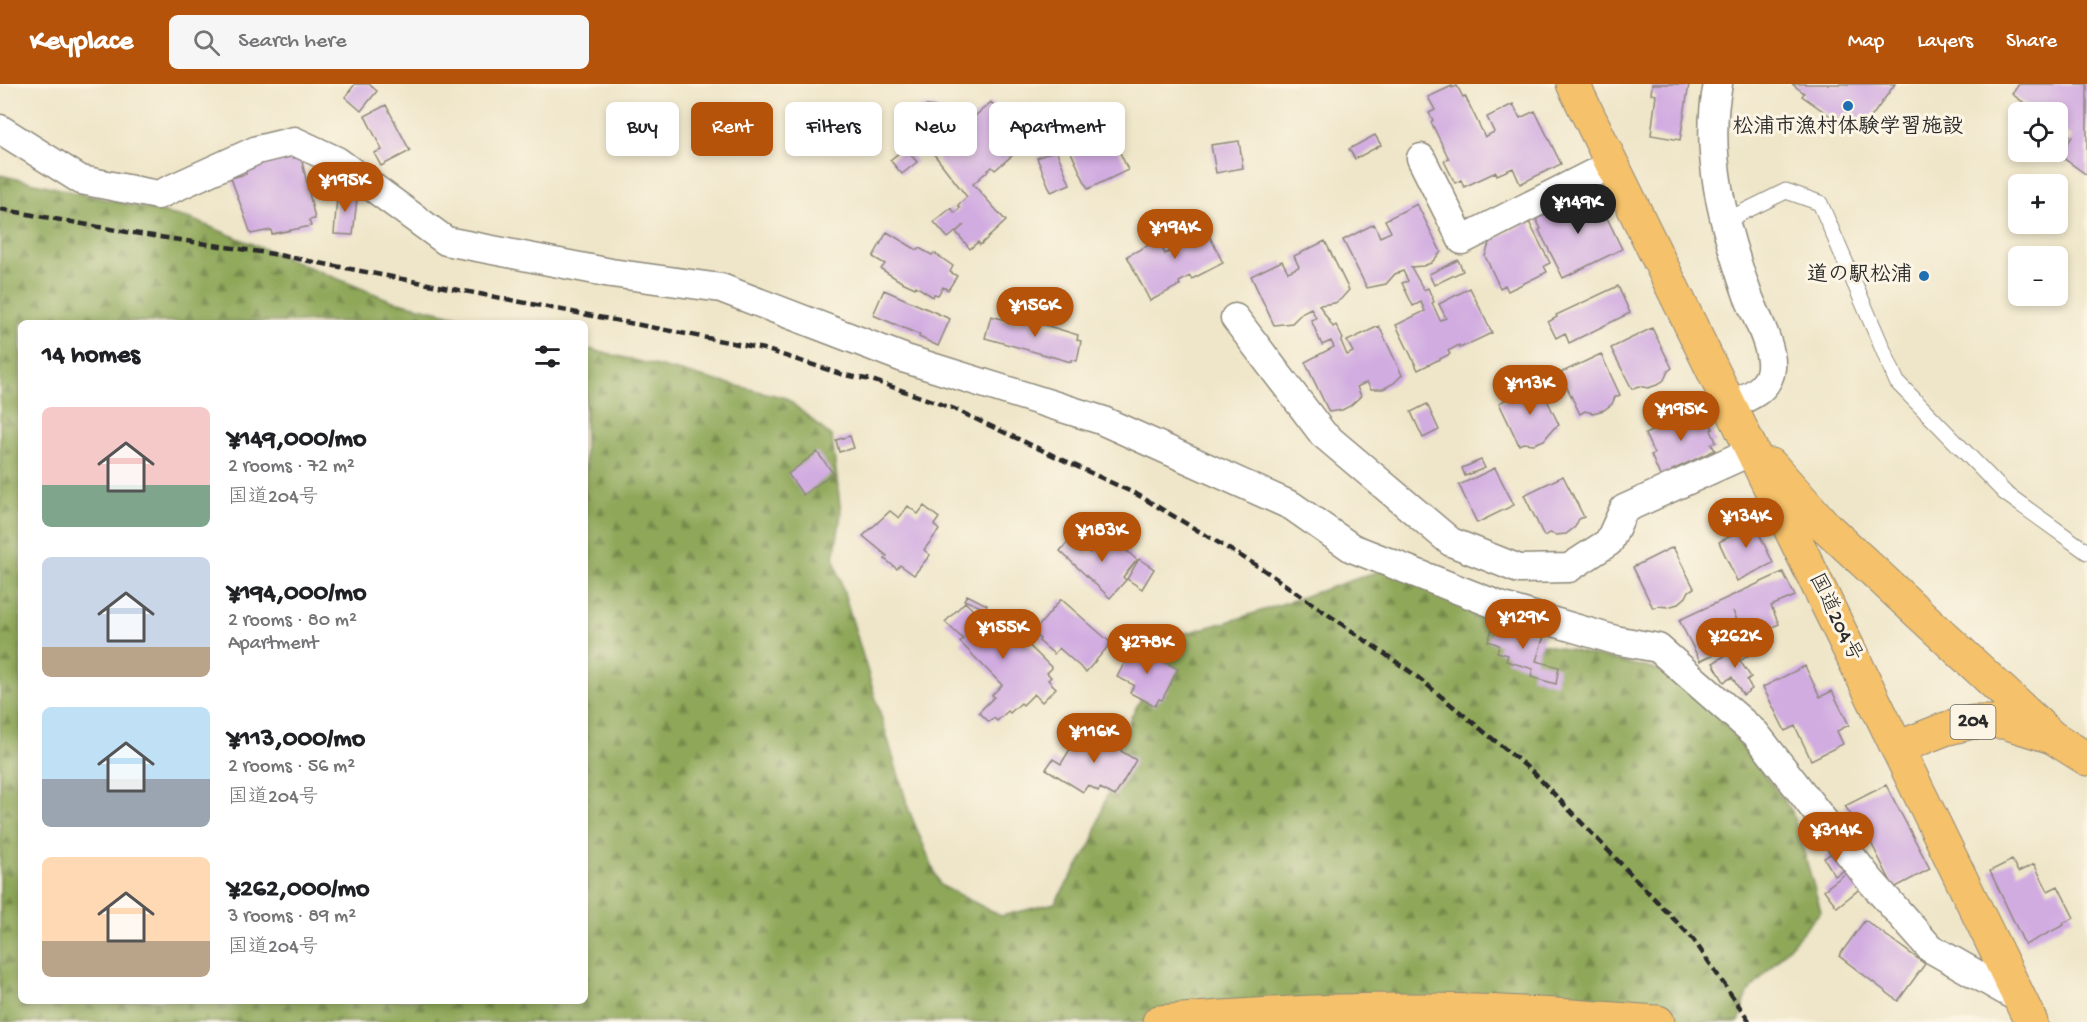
<!DOCTYPE html>
<html lang="en">
<head>
<meta charset="utf-8">
<style>
  body { margin:0; font-family:"Gochi Hand","Klee One",sans-serif; background:#f6f6f6; color:#202124; height:100vh; display:flex; flex-direction:column; font-size:22px; white-space:nowrap }
  * { box-sizing:border-box; margin:0 }
  p { font-size:20px; color:#757577 }
  .icon { flex:none; width:33px; height:33px; fill:none; stroke:currentColor; stroke-width:2; stroke-linecap:round; stroke-linejoin:round }
  .map { position:relative; flex:1; overflow:hidden }
  .drawer { position:absolute; left:18px; top:236px; width:570px; height:684px; display:flex; flex-direction:column; background:#fff; border-radius:9px; box-shadow:0 3px 9px #0003 }
  .drawer>* { flex:none }
  .hud { position:absolute; left:606px; top:18px; width:570px; height:54px; display:flex; gap:12px }
  .fabs { position:absolute; left:2008px; top:18px; display:grid; gap:12px }
  .fabs a { display:grid; place-items:center; width:60px; height:60px; border-radius:9px; background:#fff; box-shadow:0 3px 9px #0003; font-size:30px }
  .price { position:absolute; translate:-50% -51px; padding:0 14px; border-radius:21px; background:#b45309; color:#fff; font-size:20px; line-height:39px; filter:drop-shadow(0 2px 3px #0008) }
  .price::after { content:''; position:absolute; left:50%; top:36px; width:18px; height:14px; margin-left:-9px; background:inherit; clip-path:polygon(0 0,100% 0,50% 100%) }
  .price.active { background:#222; color:#fff }
  ul { padding:0; list-style:none }
  li { display:flex; align-items:center; gap:18px; height:150px; padding:0 24px }
  li span { display:grid; place-items:center; flex:none; width:168px; height:120px; border-radius:9px; color:#555 }
  li>.icon { margin-inline-start:auto }
  span .icon { width:72px; height:72px; fill:#fffc; stroke-width:1 }
  li b { font-size:26px }
  h2 { display:flex; justify-content:space-between; align-items:center; height:72px; padding:0 24px; font-size:26px }
  .chip { padding:0 21px; border-radius:9px; background:#fff; box-shadow:0 3px 9px #0003; font-size:21px; line-height:54px }
  .chip.active { background:#b45309; color:#fff }
  header { display:flex; align-items:center; gap:36px; box-sizing:border-box; height:84px; padding:0 30px; background:#b45309; color:#fff }
  header strong { font-size:28px }
  nav { display:flex; gap:33px; margin-inline-start:auto; font-size:21px }
  .search { width:420px; height:54px; background:#f6f6f6; display:flex; align-items:center; gap:15px; box-sizing:border-box; padding:0 21px; border-radius:9px; color:#757577; font-size:22px }
  .map>svg:first-child { display:block }
  .forest { fill:url(#forest-firs); stroke:#5c6942; stroke-width:1.5 }
  .building { fill:#d1ace1 }
  .lines { fill:none; stroke-linecap:round; stroke-linejoin:round }
  .service-casing { stroke:#8d887a; stroke-width:17 }
  .minor-casing { stroke:#8d887a; stroke-width:31 }
  .trunk-casing { stroke:#8d887a; stroke-width:35 }
  .motorway-casing { stroke:#8d887a; stroke-width:35 }
  .service { stroke:#fff; stroke-width:15 }
  .minor { stroke:#fff; stroke-width:28 }
  .trunk { stroke:#f5c16b; stroke-width:33 }
  .motorway { stroke:#f5c16b; stroke-width:33 }
  .rail { stroke:#2b2b2b; stroke-width:4.5; stroke-dasharray:9 4.5; stroke-linecap:butt }
  .poi-dot { fill:#1f6fb2; stroke:#fcf5e5; stroke-width:2 }
  .labels { text-anchor:middle; dominant-baseline:central; stroke-width:6; stroke-linejoin:round; paint-order:stroke }
  .shield { fill:#fcf5e5; stroke:#6a6863; stroke-width:1.5 }
  .shield-label { font-size:20px; font-weight:bold; fill:#2b2b2b }
  .poi-label { font-size:21px; font-weight:bold; fill:#2b2b2b; stroke:#fcf5e5 }
  .street-label { font-size:21px; fill:#2b2b2b; stroke:#fcf5e5 }
</style>
</head>
<body>
<header>
<strong>Keyplace</strong>
<div class="search"><svg class="icon" aria-label="search" viewBox="0 0 24 24"><circle cx="10" cy="10" r="6"/><path d="M15 15l6 6"/></svg>Search here</div>
<nav><a>Map</a><a>Layers</a><a>Share</a></nav>
</header>
<div class="map">
<svg width="2087" height="938" viewBox="0 0 2087 938">
  <defs>
    <pattern id="forest-firs" width="22" height="20" patternUnits="userSpaceOnUse" patternTransform="scale(1.5)"><rect width="22" height="20" fill="#8ea759"/><path d="M5 1l3.5 6h-7zM16 11l3.5 6h-7z" fill="#74884a"/></pattern>
  </defs>
  <rect width="100%" height="100%" fill="#fcf5e5"/>
  <filter id="ink" filterUnits="userSpaceOnUse"><feTurbulence type="fractalNoise" baseFrequency=".0167" numOctaves="2"/><feDisplacementMap in="SourceGraphic" scale="12" xChannelSelector="R" yChannelSelector="G"/><feConvolveMatrix kernelMatrix="1 2 1 2 8 2 1 2 1" color-interpolation-filters="sRGB"/></filter>
  <filter id="wash" filterUnits="userSpaceOnUse"><feTurbulence type="fractalNoise" baseFrequency=".008" numOctaves="4" result="noise"/><feDisplacementMap in="SourceGraphic" scale="24" xChannelSelector="R" yChannelSelector="G"/><feGaussianBlur stdDeviation="1.35" result="paint"/><feColorMatrix in="noise" values="0 0 0 0 0 0 0 0 0 0 0 0 0 0 0 0 0 1.4 0 .05"/><feComposite in="paint" operator="in"/></filter>
  <g filter="url(#wash)">
    <rect width="100%" height="100%" fill="#efe6c9"/>
    <path class="forest" d="M0 91 191 135 390 216 482 238H21V916H585V264L786 314 832 353 841 430 834 475 909 726 940 801 1001 832 1055 819 1092 759 1130 635 1175 552 1237 535 1385 485 1543 560 1689 593 1792 727 1821 827 1747 910 1739 938H0Z"/>
    <g id="blocks">
      <path class="building" d="M355 0H369L377 7 361 27 345 13Z
        M1652 0H1689L1680 56 1651 51 1656 11 1651 10Z
        M1792 0H1895L1860 49 1835 31 1833 34 1802 12 1804 9Z
        M2019 0H2087V91L2059 71 2072 53 2058 43V28H2037L2012 10Z
        M1452 2V4L1457 2 1463 13 1465 12 1485 53 1494 48 1487 33 1513 20 1520 34 1535 27 1561 80 1520 100 1513 84 1497 91 1496 88 1464 103 1461 96 1455 99 1444 77 1449 75 1431 38 1433 36 1429 29 1435 26 1428 13Z
        M991 18 1027 59 995 86 992 83 973 100 1006 137 980 161 978 158 970 165 956 148 964 141 948 154 934 138 951 124 955 129 960 124 958 121 967 113 933 69Z
        M386 21 410 67 381 82 374 69 382 66 365 32Z
        M927 22 936 23 938 28 909 38 905 27Z
        M934 29 945 44 911 71 917 78 902 90 890 76 905 64 900 57Z
        M1109 45 1128 86 1088 105 1069 64Z
        M1375 51 1381 61 1355 75 1349 65Z
        M1239 57 1243 84 1216 89 1211 61Z
        M292 66 293 74 301 73 315 135 309 136 311 142 272 150 271 146 251 150 231 94 246 90V86L254 84 252 74Z
        M1056 66 1070 100 1051 108 1037 74Z
        M318 87 334 99 327 109 310 97Z
        M338 101 357 114 353 151 334 150Z
        M1585 111 1589 118 1597 113 1622 165 1563 194 1539 146 1541 145 1536 135Z
        M1417 120 1441 168 1431 179 1423 182 1411 183 1424 206 1428 204 1434 218 1432 219 1440 236 1446 234 1439 220 1470 204 1492 249 1460 264 1459 261 1448 267 1450 270 1418 286 1396 241 1425 227 1421 218 1413 222 1402 199 1408 197 1403 187 1395 190 1386 200 1367 204 1343 156 1374 140 1380 153 1391 148 1385 136Z
        M1201 135 1223 179 1192 195 1190 192 1179 198 1180 201 1150 217 1127 172 1158 156 1165 170 1177 164 1170 150Z
        M1529 138 1550 179 1544 182 1547 188 1508 207 1505 201 1500 204 1485 172 1490 157Z
        M887 148 917 166 919 164 932 171 934 169 953 182 950 188 957 192 948 206 943 203 938 211 934 210 933 213 916 202 915 204 900 197 881 185 885 180 873 173Z
        M1325 157 1349 206 1341 215 1335 219 1319 221 1333 243 1336 241 1343 255 1341 257 1347 271 1353 268 1347 257 1379 242 1402 291 1394 299 1383 305H1371L1367 298 1357 303 1361 312 1350 322 1342 326 1329 328 1305 278 1334 263 1331 257 1322 261 1311 236 1316 234 1311 224 1303 228 1292 239 1274 241 1251 192 1282 177 1288 188 1299 183 1294 172Z
        M1458 176 1463 187 1434 201 1429 190Z
        M1618 202 1630 229 1569 259 1565 249 1556 254 1548 238 1557 233 1556 231Z
        M884 206 950 235 938 262 919 253 920 251 873 231Z
        M991 232 1020 240 1022 234 1078 251 1077 256 1081 257 1077 277 1071 276V278L985 254Z
        M1652 244 1672 284 1668 287 1664 296 1657 301 1648 304 1638 302 1632 305 1611 264Z
        M1601 270 1620 311 1615 313 1612 320 1604 326 1593 329 1585 327 1580 330 1560 289Z
        M1539 299 1559 341 1554 344 1544 356 1534 360 1523 359 1519 361 1499 319Z
        M1427 320 1439 346 1423 354 1411 328Z
        M1701 323 1713 345 1711 346 1716 358 1711 360 1715 366 1672 386 1673 388 1661 394 1651 371 1654 370 1645 350Z
        M850 352 854 364 839 368 836 356Z
        M817 368 833 389 803 411 788 390Z
        M1481 376 1485 384 1465 392 1462 384Z
        M1495 384 1514 421 1477 439 1459 401Z
        M1563 392 1584 433 1579 435 1575 443 1566 450 1556 451 1550 449 1544 452 1524 411Z
        M908 422 918 430 924 422 939 434 934 441 939 446 924 466 930 471 914 491 900 481 897 485 885 475 887 472 863 452 890 427 899 434Z
        M1749 428 1773 479 1737 497 1719 458 1737 449 1731 437Z
        M1108 450 1137 476 1123 493 1126 496 1110 514 1060 467 1072 453 1090 469Z
        M1673 463 1694 504 1689 507 1686 513 1678 520 1668 523 1658 522 1653 524 1633 483Z
        M1139 475 1154 485 1142 505 1127 495Z
        M1783 488 1795 512 1771 522 1779 540 1763 547 1764 550 1768 548 1774 558 1752 569 1747 559 1753 556 1747 558 1733 527 1738 540 1731 544 1733 549 1716 556 1721 567 1700 577 1679 536Z
        M967 511 987 521 985 525 964 516Z
        M1061 515 1111 559 1086 588 1059 564 1054 570 1039 557 1040 555 1033 549Z
        M965 518 982 535 974 545 993 526 1052 584 1047 589 1051 593 1048 596 1056 604 1042 618 1034 610 1023 621 1021 619 1010 629 1008 627 997 637 994 634 989 638 979 628 994 613 992 611 1002 601 960 558 963 555 945 538Z
        M1495 537 1544 552 1536 577 1559 583 1556 600 1531 593 1533 585 1506 577 1508 571 1497 568 1499 561 1488 557Z
        M1134 561 1178 585 1162 616 1159 615 1155 622 1130 609 1134 601 1117 593Z
        M1742 561 1749 571 1740 577 1751 593 1747 596 1752 605 1743 611 1732 593 1724 598 1713 579Z
        M1805 582 1820 613 1832 607 1849 641 1837 647 1843 660 1811 676 1795 642 1785 647 1763 603Z
        M1095 631 1112 641 1106 651 1089 641Z
        M1083 644 1097 653 1099 651 1122 665 1121 667 1136 676 1115 712 1100 704 1098 707 1088 701 1083 708 1046 685 1053 675 1061 680Z
        M1886 701 1930 785 1894 804 1859 735 1855 737 1845 722Z
        M1835 767 1848 784 1835 792 1824 774Z
        M2012 776 2018 788 2034 780 2048 807 2058 802 2074 834 2063 839 2064 841 2025 861 1990 787Z
        M1850 786 1862 803 1837 823 1824 806Z
        M1865 836 1925 880 1898 917 1839 872Z"/>
    </g>
  </g>
  <g filter="url(#ink)">
    <use href="#blocks" fill-opacity="0" stroke="#8d887a" stroke-width="1.5"/>
    <g class="lines">
      <defs>
        <path id="service" d="M1725 137 1786 107 1820 119 1897 298 2005 409 2087 468"/>
        <path id="minor" d="M1718 0C1704 69 1723 140 1746 206 1753 228 1773 260 1771 284 1769 306 1747 314 1729 321
          M0 45 81 96 158 111 257 66 294 57 337 77 446 157 611 189 721 204 906 275 1101 336 1292 422 1352 464 1500 522 1615 556 1658 564 1756 650 1869 795 1930 864 2020 915
          M1421 74 1462 156 1612 80
          M1235 234 1323 350 1451 458 1519 485 1569 484 1609 458 1624 425 1752 367"/>
        <path id="trunk" d="M1573 0 2031 938
          M1771 381 1826 443 2052 653
          M1897 664 1945 645 1973 638H2004L2052 653 2087 675"/>
        <path id="motorway" d="M1159 938C1241 931 1324 926 1406 926 1490 925 1574 932 1658 938"/>
      </defs>
      <use href="#service" class="service-casing"/>
      <use href="#minor" class="minor-casing"/>
      <use href="#trunk" class="trunk-casing"/>
      <use href="#motorway" class="motorway-casing"/>
      <use href="#service" class="service"/>
      <use href="#minor" class="minor"/>
      <use href="#trunk" class="trunk"/>
      <use href="#motorway" class="motorway"/>
      <path class="rail" d="M0 125 127 148 273 170 764 265 844 291 872 296 952 324 1138 411 1261 484 1415 591 1533 688 1693 855 1750 938"/>
    </g>
  </g>
  <g class="poi-dot">
    <circle cx="1848" cy="22" r="6"/>
    <circle cx="1924" cy="192" r="6"/>
  </g>
  <g class="labels">
    <rect class="shield" x="1950.5" y="621" width="45" height="34" rx="4.5"/>
    <g class="shield-label">
      <text x="1973" y="638">204</text>
    </g>
    <g class="poi-label">
      <text x="1848" y="44">松浦市漁村体験学習施設</text>
      <text x="1912" y="192" text-anchor="end">道の駅松浦</text>
    </g>
    <g class="street-label">
      <text transform="translate(1834 534) rotate(64)">国道204号</text>
    </g>
  </g>
</svg>
<div class="fabs">
<a><svg class="icon" aria-label="locate" viewBox="0 0 24 24"><circle cx="12" cy="12" r="6"/><path d="M12 2v4M12 18v4M2 12h4M18 12h4"/></svg></a>
<a>+</a>
<a>−</a>
</div>
<b class="price" style="left:345px;top:129px">¥195K</b>
<b class="price active" style="left:1578px;top:151px">¥149K</b>
<b class="price" style="left:1175px;top:176px">¥194K</b>
<b class="price" style="left:1035px;top:254px">¥156K</b>
<b class="price" style="left:1530px;top:332px">¥113K</b>
<b class="price" style="left:1681px;top:358px">¥195K</b>
<b class="price" style="left:1746px;top:465px">¥134K</b>
<b class="price" style="left:1102px;top:479px">¥183K</b>
<b class="price" style="left:1523px;top:566px">¥129K</b>
<b class="price" style="left:1003px;top:576px">¥155K</b>
<b class="price" style="left:1735px;top:585px">¥262K</b>
<b class="price" style="left:1147px;top:591px">¥278K</b>
<b class="price" style="left:1094px;top:680px">¥116K</b>
<b class="price" style="left:1836px;top:779px">¥314K</b>
<div class="hud">
<a class="chip">Buy</a>
<a class="chip active">Rent</a>
<a class="chip">Filters</a>
<a class="chip">New</a>
<a class="chip">Apartment</a>
</div>
<section class="drawer">
<h2>14 homes<svg class="icon" aria-label="filters" viewBox="0 0 24 24"><path d="M4 7h16M4 17h16"/><circle cx="9" cy="7" r="2"/><circle cx="15" cy="17" r="2"/></svg></h2>
<ul>
<li><span style="background:linear-gradient(#f6c9c9 65%,#7fa58c 0)"><svg class="icon" aria-label="home" viewBox="0 0 24 24"><path d="M3 11l9-7 9 7M6 9v11h12V9"/></svg></span><div><b>¥149,000/mo</b><p>2 rooms · 72 m²</p><p>国道204号</p></div></li>
<li><span style="background:linear-gradient(#c9d6e8 75%,#b9a48a 0)"><svg class="icon" aria-label="home" viewBox="0 0 24 24"><path d="M3 11l9-7 9 7M6 9v11h12V9"/></svg></span><div><b>¥194,000/mo</b><p>2 rooms · 80 m²</p><p>Apartment</p></div></li>
<li><span style="background:linear-gradient(#bfe0f5 60%,#9aa5b1 0)"><svg class="icon" aria-label="home" viewBox="0 0 24 24"><path d="M3 11l9-7 9 7M6 9v11h12V9"/></svg></span><div><b>¥113,000/mo</b><p>2 rooms · 56 m²</p><p>国道204号</p></div></li>
<li><span style="background:linear-gradient(#ffd9b3 70%,#b9a48a 0)"><svg class="icon" aria-label="home" viewBox="0 0 24 24"><path d="M3 11l9-7 9 7M6 9v11h12V9"/></svg></span><div><b>¥262,000/mo</b><p>3 rooms · 89 m²</p><p>国道204号</p></div></li>
</ul>
</section>
</div>
</body>
</html>
